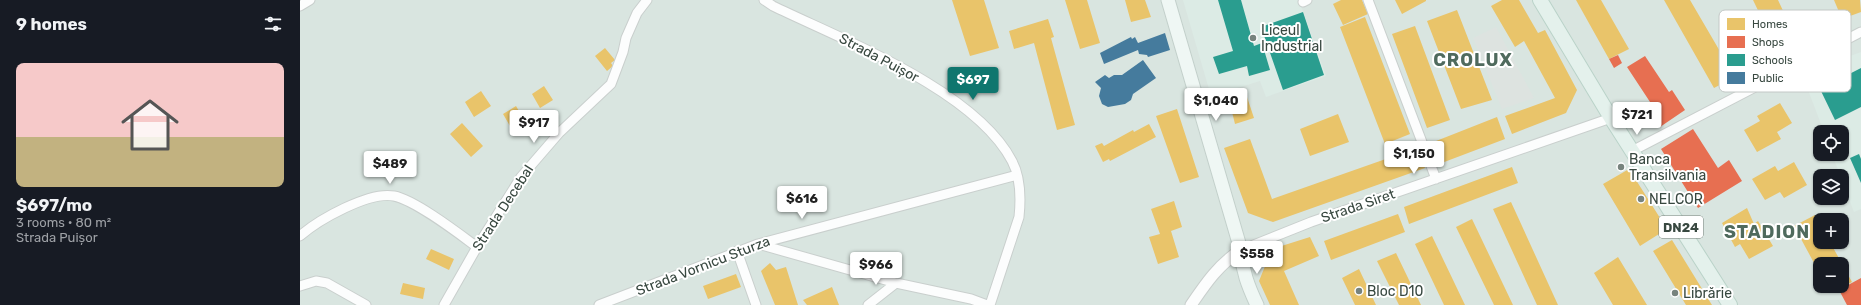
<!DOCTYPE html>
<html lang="en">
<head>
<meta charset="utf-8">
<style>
  body { margin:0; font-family:Rubik,sans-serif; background:#20242c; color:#f1f3f6; height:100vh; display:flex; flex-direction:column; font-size:15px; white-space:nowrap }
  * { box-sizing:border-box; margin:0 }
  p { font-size:13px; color:#9ea1a6 }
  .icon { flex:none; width:22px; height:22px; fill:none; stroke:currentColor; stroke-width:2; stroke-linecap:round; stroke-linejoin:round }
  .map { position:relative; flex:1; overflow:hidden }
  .details { display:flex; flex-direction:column; background:#171b24; width:300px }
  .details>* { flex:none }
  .fabs { position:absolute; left:1513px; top:125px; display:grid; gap:8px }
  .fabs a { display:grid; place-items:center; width:36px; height:36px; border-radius:8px; background:#171b24; box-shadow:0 1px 3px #0004; font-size:20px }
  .price { position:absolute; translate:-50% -34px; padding:0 9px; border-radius:4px; background:#fff; color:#222; font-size:13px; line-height:26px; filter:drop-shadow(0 1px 2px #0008) }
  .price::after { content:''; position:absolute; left:50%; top:24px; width:12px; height:9px; margin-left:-6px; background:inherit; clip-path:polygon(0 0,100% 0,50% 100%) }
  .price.active { background:#0f766e; color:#fff }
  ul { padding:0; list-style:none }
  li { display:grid; align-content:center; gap:8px; height:212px; padding:0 16px }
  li+li { border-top:1px solid #363941 }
  li span { display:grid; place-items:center; height:124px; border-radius:8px; color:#555 }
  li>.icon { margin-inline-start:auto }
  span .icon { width:72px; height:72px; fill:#fffc; stroke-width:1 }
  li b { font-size:17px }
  h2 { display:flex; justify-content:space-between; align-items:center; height:48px; padding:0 16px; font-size:17px }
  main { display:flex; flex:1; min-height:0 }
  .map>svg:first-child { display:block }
  .residential { fill:#d9e5e0; fill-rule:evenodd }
  .education { fill:#dcebe5 }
  .parking { fill:#dde3e0 }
  .homes { fill:#e9c46a }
  .shops { fill:#e76f51 }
  .schools { fill:#2a9d8f }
  .public { fill:#457b9d }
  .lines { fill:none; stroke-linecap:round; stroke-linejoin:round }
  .minor-casing { stroke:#c9cfcd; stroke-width:11 }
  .tertiary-casing { stroke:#c9cfcd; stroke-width:13 }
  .secondary-casing { stroke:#c3d0cb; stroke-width:15 }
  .primary-casing { stroke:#bad3c9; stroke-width:16 }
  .minor { stroke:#fcfdfd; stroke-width:9 }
  .tertiary { stroke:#fcfdfd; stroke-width:11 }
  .secondary { stroke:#eff7f4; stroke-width:13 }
  .primary { stroke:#e4f1ec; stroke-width:14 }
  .poi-dot { fill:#77837d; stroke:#fff; stroke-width:1.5 }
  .labels { text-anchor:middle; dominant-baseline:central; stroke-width:4; stroke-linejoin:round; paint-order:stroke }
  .shield { fill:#fff; stroke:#747f79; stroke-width:1 }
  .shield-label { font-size:13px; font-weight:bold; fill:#384840 }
  .poi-label { font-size:14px; fill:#384840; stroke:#fff; text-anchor:start }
  .street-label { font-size:14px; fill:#384840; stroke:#fff }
  .district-label { font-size:18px; font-weight:bold; letter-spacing:1px; fill:#4f6a5d; stroke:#fff }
  .key { fill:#fff; stroke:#c3c8c6; stroke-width:1 }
  .key-label { font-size:11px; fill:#384840 }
</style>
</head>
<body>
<main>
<section class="details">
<h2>9 homes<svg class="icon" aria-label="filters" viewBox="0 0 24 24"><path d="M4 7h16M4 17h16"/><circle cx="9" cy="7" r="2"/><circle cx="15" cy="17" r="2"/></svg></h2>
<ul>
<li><span style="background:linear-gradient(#f6c9c9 60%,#c2b280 0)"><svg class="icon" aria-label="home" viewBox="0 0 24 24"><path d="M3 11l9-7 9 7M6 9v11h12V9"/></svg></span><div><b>$697/mo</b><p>3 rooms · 80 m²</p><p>Strada Puișor</p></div></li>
</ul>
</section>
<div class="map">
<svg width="1561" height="305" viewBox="0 0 1561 305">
  <rect width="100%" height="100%" fill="#ecf1ef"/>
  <path class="residential" d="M0 0H1561V305H0ZM1520 132H1542V154H1520ZM1520 176H1542V198H1520ZM1520 220H1542V242H1520ZM1520 264H1542V286H1520Z"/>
  <path class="education" d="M883 0H999L1026 76 966 97 960 81 911 96Z
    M1561 52V209L1554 212 1532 154H1542V132H1524L1502 74Z"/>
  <path class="parking" d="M1196 27 1234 98 1202 109 1173 38Z"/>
  <path class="homes" d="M652 0H684L699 48 670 56Z
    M765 0H787L800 43 780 49Z
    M825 0H845L851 17 831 22Z
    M1041 0H1062L1068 14 1043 25 1033 4Z
    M1095 0H1126V1L1102 14Z
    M1202 0H1219L1238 33 1245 30 1277 90 1266 113 1212 134 1205 116 1255 98 1224 41 1215 47 1191 6Z
    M1276 0H1301L1329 49 1309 59Z
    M1364 0H1390L1435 77 1414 88Z
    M1453 0H1478L1499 45 1479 54Z
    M1534 0H1560L1561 12 1542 19Z
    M1157 10 1192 100 1161 109 1127 21Z
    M1065 17 1110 134 1085 144 1040 27Z
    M748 19 754 37 751 38 775 125 757 130 734 43 714 49 709 31Z
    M1115 26 1150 120 1127 128 1092 34Z
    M305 48 315 60 311 63 313 66 307 71 295 56Z
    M244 86 253 100 240 108 232 94Z
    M181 91 191 106 174 117 165 102Z
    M946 94 954 118 935 124 929 100Z
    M1480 103 1492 123 1477 132 1481 139 1457 152 1444 130 1460 121 1457 116Z
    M216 106 226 123 213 131 203 114Z
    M877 109 899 177 880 183 856 116Z
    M1038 114 1049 142 1010 156 1000 129Z
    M1197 117 1205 139 1139 164 1131 143Z
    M162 123 183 146 171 157 150 134Z
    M849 124 856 137 810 161 809 159 803 162 795 146 802 143 804 146 833 130 834 132Z
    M950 139 972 199 1117 148 1125 168 973 222 948 213 924 148Z
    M1494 162 1507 185 1484 198 1480 192 1465 200 1452 179 1475 166 1478 171Z
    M1212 167 1218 183 1109 224 1104 207Z
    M1329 169 1367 229 1340 246 1303 184Z
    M874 201 882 227 871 231 879 257 858 264 849 237 860 234 851 209Z
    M1211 202 1258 305H1237L1193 209Z
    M1447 208 1454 224 1458 221 1473 246 1449 259 1440 244 1435 247 1422 223Z
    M1098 214 1105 232 1031 260 1024 241Z
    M1515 215 1520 224V242H1530L1552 282 1530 293 1526 286H1542V264H1520V274L1494 226Z
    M1172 219 1213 305H1194L1156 227Z
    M1132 236 1165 305H1144L1115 244Z
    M1010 237 1019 256 984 271 999 305H970L959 281 972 249Z
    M1372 240 1412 305H1386L1353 251Z
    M131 249 154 259 149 270 126 259Z
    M1096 253 1121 305H1099L1077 261Z
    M1318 257 1347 305H1313L1294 273Z
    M470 263 476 270 486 267 498 305H475L461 271Z
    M1059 269 1076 305H1055L1042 278Z
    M436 274 441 287 408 299 403 286Z
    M103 283 125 288 123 299 100 294Z
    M532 287 539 305H507L503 300Z"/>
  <path class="shops" d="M1318 55 1322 63 1314 68 1309 59Z
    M1345 56 1369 92 1372 90 1385 110 1360 127H1352L1343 124 1337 117 1352 105 1327 67Z
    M1393 129 1418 168 1429 160 1442 181 1398 208 1361 149Z
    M1561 278V305H1547L1539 290Z"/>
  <path class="schools" d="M918 0H941L954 46 962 43 970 70 949 76 947 66 919 74 913 57 933 51Z
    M1003 12 1024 75 983 90 961 27Z
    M1561 68V107L1535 120 1520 89Z
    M1559 154 1561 159V183L1550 158Z"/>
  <path class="public" d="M865 33 870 50 848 57 847 55 839 54 838 50 804 64 800 53 831 37 832 39 835 37 838 43Z
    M843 60 856 78 833 94 831 100 825 104 808 107 802 104 799 96 801 88 795 82 805 75 809 78 814 75H822Z"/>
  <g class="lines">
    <defs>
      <path id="minor" d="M464 0 473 6C543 40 675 90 712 161 721 178 721 198 719 217L690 305
        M1068 0 1136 179
        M1003 2 1007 0
        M0 6 10 0
        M1332 151 1561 32
        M0 236C18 220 69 191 94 196 115 200 158 233 177 247
        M458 244 596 283 671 299 687 305
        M941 250 1011 222 1311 118
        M437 251 456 305
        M0 286 16 281 27 283 66 305
        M144 305 177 247 221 177 259 133 311 84 323 52 326 38 337 13 347 0
        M299 305 458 244 717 175
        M568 305 596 283"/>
      <path id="tertiary" d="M891 305C906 283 919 264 941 250"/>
      <path id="secondary" d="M868 0 941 250C942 270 948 286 957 305"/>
      <path id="primary" d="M1240 0 1311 118 1430 305"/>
    </defs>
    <use href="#minor" class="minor-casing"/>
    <use href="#tertiary" class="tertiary-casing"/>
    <use href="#secondary" class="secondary-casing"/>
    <use href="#primary" class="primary-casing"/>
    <use href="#minor" class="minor"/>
    <use href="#tertiary" class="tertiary"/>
    <use href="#secondary" class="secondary"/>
    <use href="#primary" class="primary"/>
  </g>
  <g class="poi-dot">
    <circle cx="953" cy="38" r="4"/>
    <circle cx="1321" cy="167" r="4"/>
    <circle cx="1341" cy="199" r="4"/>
    <circle cx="1059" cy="291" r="4"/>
    <circle cx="1375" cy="293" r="4"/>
  </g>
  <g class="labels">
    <rect class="shield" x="1359" y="216" width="44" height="22" rx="3"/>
    <g class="shield-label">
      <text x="1381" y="227">DN24</text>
    </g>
    <g class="poi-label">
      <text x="961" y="30">Liceul<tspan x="961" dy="16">Industrial</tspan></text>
      <text x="1329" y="159">Banca<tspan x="1329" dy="16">Transilvania</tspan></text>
      <text x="1349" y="199">NELCOR</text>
      <text x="1067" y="291">Bloc D10</text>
      <text x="1383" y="293">Librărie</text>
    </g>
    <g class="street-label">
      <text transform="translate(579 58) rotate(28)">Strada Puișor</text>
      <text transform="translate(1058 206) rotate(-19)">Strada Siret</text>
      <text transform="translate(203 208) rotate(-57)">Strada Decebal</text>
      <text transform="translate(403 266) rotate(-21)">Strada Vornicu Sturza</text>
    </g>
    <g class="district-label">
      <text x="1173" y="60">CROLUX</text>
      <text x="1467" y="232">STADION</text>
    </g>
  </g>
  <rect x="1419" y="10" width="132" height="82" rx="6" class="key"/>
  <rect x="1427" y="18" width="18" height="12" fill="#e9c46a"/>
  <rect x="1427" y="36" width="18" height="12" fill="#e76f51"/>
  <rect x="1427" y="54" width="18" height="12" fill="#2a9d8f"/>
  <rect x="1427" y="72" width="18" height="12" fill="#457b9d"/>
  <g class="key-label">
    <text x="1452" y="28">Homes</text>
    <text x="1452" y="46">Shops</text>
    <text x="1452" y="64">Schools</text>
    <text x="1452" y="82">Public</text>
  </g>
</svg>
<div class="fabs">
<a><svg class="icon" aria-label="locate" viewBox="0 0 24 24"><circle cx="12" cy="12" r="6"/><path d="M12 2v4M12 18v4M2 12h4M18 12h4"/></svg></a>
<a><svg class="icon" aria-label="layers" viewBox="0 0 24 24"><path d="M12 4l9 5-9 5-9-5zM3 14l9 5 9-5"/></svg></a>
<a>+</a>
<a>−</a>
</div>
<b class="price active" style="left:673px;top:101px">$697</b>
<b class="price" style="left:916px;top:122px">$1,040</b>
<b class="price" style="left:1337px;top:136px">$721</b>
<b class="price" style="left:234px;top:144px">$917</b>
<b class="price" style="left:1114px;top:175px">$1,150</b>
<b class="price" style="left:90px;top:185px">$489</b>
<b class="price" style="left:502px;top:220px">$616</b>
<b class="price" style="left:957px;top:275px">$558</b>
<b class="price" style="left:576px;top:286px">$966</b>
</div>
</main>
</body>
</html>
